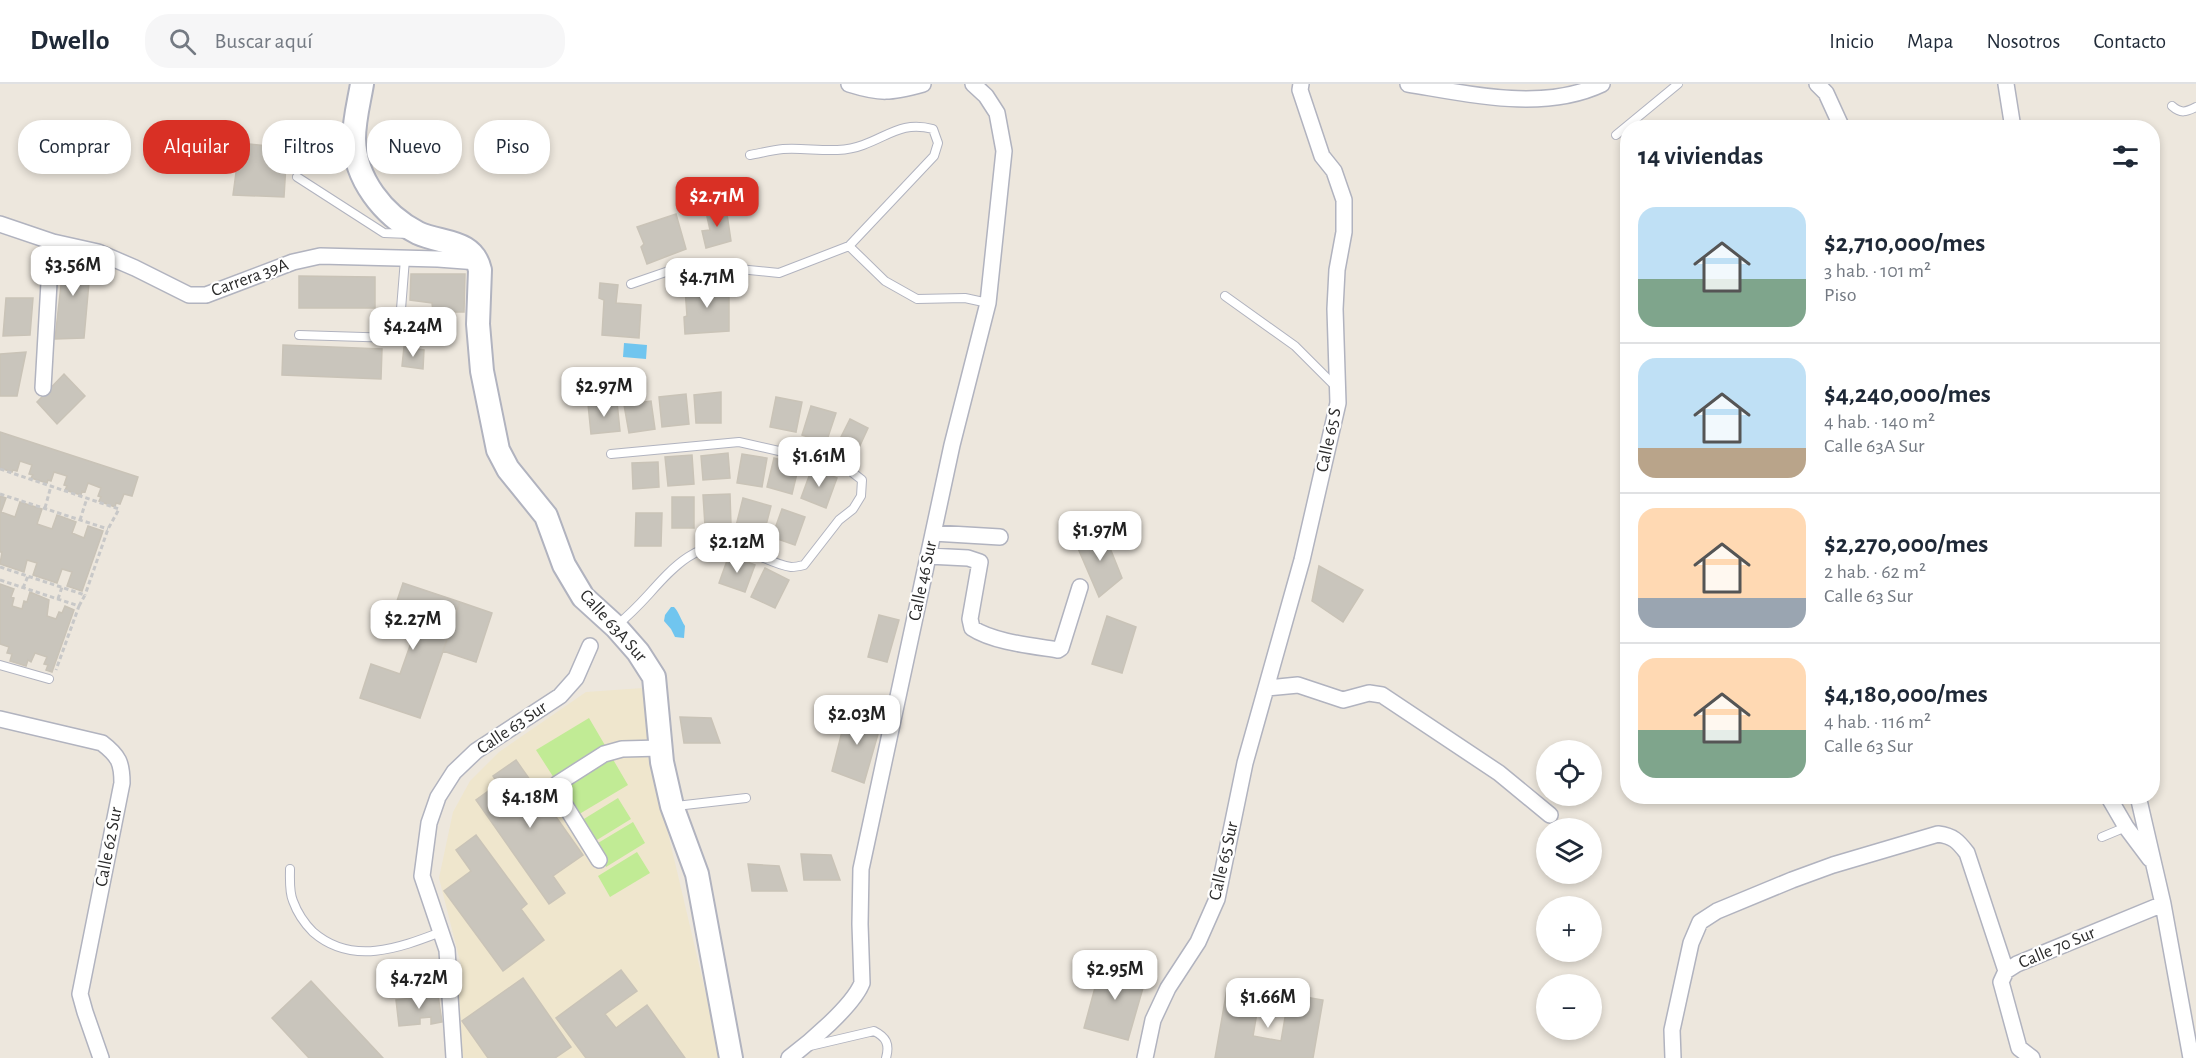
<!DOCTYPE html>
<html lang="es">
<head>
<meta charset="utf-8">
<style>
  body { margin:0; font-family:"Alegreya Sans",sans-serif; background:#f6f6f7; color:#1f2937; height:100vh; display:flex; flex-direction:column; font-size:22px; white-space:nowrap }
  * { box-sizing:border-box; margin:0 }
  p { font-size:20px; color:#747a83 }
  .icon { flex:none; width:33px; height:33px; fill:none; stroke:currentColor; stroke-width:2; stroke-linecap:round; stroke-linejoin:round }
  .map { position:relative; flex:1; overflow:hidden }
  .sheet { position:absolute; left:1620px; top:36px; width:540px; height:684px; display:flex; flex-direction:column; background:#fff; border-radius:24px; box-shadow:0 3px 9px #0003 }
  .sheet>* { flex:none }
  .guide { position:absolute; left:18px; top:36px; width:570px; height:54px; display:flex; gap:12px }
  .controls { position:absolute; left:1536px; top:656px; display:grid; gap:12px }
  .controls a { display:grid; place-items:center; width:66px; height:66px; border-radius:50%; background:#fff; box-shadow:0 3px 9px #0003; font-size:30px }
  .price { position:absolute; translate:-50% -51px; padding:0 14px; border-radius:12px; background:#fff; color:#222; font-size:20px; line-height:39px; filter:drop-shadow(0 2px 3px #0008) }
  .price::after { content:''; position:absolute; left:50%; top:36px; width:18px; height:14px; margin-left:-9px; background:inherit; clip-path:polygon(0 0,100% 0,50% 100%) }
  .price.selected { background:#d93025; color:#fff }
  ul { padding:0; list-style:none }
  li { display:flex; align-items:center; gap:18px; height:150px; padding:0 18px }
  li+li { border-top:2px solid #e0e1e3 }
  li span { display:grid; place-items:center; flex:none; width:168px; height:120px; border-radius:18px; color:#555 }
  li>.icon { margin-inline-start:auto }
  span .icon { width:72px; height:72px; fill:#fffc; stroke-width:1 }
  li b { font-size:26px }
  h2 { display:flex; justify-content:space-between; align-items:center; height:72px; padding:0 18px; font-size:26px }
  .chip { padding:0 21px; border-radius:24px; background:#fff; box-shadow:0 3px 9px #0003; font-size:21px; line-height:54px }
  .chip.selected { background:#d93025; color:#fff }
  header { display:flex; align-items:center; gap:36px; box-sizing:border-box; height:84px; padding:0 30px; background:#fff; border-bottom:2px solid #e0e1e3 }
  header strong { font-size:28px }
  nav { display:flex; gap:33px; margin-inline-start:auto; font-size:21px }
  .search { width:420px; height:54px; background:#f6f6f7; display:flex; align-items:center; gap:15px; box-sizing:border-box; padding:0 21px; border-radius:24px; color:#747a83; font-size:22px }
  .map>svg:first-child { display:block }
  .education { fill:#efe6cd }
  .pitch { fill:#c1eb95 }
  .water { fill:#70c5ef }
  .building { fill:#c9c5bc; stroke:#c9c3b7; stroke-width:1.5 }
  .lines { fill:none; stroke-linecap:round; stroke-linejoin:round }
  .lane-casing { stroke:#b1b3bf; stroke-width:10 }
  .street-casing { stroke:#b1b3bf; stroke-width:18 }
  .secondary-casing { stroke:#b1b3bf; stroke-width:26 }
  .path { stroke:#c8c8c8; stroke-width:3; stroke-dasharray:4.5 3; stroke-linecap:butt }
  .lane { stroke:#fff; stroke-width:8 }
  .street { stroke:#fff; stroke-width:15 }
  .secondary { stroke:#fff; stroke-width:22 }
  .labels { text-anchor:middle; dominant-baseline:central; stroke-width:4.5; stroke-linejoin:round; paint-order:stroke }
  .street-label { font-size:18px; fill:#2b2b2b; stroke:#fff }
</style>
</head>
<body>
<header>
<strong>Dwello</strong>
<div class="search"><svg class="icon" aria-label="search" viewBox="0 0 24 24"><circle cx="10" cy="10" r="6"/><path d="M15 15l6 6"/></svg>Buscar aquí</div>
<nav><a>Inicio</a><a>Mapa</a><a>Nosotros</a><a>Contacto</a></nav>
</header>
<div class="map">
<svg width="2196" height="974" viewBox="0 0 2196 974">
  <rect width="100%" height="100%" fill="#ede7dd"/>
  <path class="education" d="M643 604 648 664 721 974H458L456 935 461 881 439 794 453 728 470 697 499 668 586 608Z"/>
  <path class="pitch" d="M589 634 606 663 554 694 536 666Z
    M611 672 628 701 576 732 558 704Z
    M618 714 631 735 592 759 579 738Z
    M633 738 645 759 606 783 593 762Z
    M637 768 650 789 610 813 598 792Z"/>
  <path class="water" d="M624 259 647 261 646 275 623 273Z
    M671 523H674C679 528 681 536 685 542L684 554 675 553 671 545 664 537 665 531Z"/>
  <path class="building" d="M90 38 110 56 88 78 69 57Z
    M240 59 287 64 284 113 233 111Z
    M726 123 731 157 706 164 702 147 710 146 706 128Z
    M676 130 686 165 647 180 641 163 644 160 637 143Z
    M65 165 91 176 84 254 55 255Z
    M411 190H465L464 228H433L432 219 410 216Z
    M299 192 375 193V224H299Z
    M600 199 618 201 616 219 641 221 639 254 602 251 604 216 599 214Z
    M729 200V247L685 250 684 233 687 232 685 204Z
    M6 214H33L30 251 3 252Z
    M283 261 382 265 381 295 282 291Z
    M404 263 424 266 423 285 402 282Z
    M26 268 17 312H0V270Z
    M64 290 85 312 57 340 37 318Z
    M721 308V339H696L694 311Z
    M686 310 689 340 662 343 659 313Z
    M776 313 802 318 796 348 770 343Z
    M651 317 655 345 629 349 624 321Z
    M617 318 620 347 591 350 588 320Z
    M811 322 836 329 826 359 802 351Z
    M850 335 868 344 857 368 838 359Z
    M0 348 138 393 132 412 124 410 120 420 116 419 115 423 99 417 101 413 98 412 101 404 88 399 85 408 82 407 81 411 65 406 67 402 64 401 67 392 54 388 51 397 48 396 47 399 31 394 33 391 29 390 32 381 20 377 17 387 13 386 12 388 0 384Z
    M728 369 730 394 703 396 701 372Z
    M742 370 767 374 762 403 737 399Z
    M692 371 694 400 668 402 665 373Z
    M774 374 799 381 792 410 767 403Z
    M658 378 659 403 633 405 632 379Z
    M812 384 837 394 826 424 801 414Z
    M730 410 731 441 705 442 703 411Z
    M0 412 6 414 1 428 15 433 20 418 42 425 37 440 52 445 57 431 76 438 72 449 84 454 88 442 103 447 82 507 67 502 72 488 62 485 57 499 33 491 37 479 27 476 24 488 0 480 2 468H0Z
    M672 413H694V444H672Z
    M743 414 771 422 764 449 736 442Z
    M782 425 805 433 795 461 772 453Z
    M636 429H662L661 462H635Z
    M1102 444 1122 494 1099 513 1077 462Z
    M729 471 755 481 745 508 719 499Z
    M1319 482 1363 506 1343 538 1312 517Z
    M765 484 789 496 775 524 751 513Z
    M403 499 460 518 420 634 360 614 371 580 400 590 412 556 387 547Z
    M0 500 14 505 11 513 14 514 12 522 22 525 24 517 27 518 30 508 49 516 47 532 56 535 59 528 62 529 65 522 74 526 52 588 46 586 48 581 44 580 47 573 35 569 31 578 28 576 26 582 10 577 12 570 7 569 9 563 0 560Z
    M460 518 492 529 476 578 443 567Z
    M879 531 899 536 887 578 868 573Z
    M1107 532 1136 543 1122 589 1092 580Z
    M847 628 882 636 864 699 832 687Z
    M680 633 711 634 720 659H684Z
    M516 676 583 771 553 792 565 809 549 820 476 716 498 700 493 692Z
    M476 751 527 820 521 825 544 856 503 887 444 807 471 787 456 766Z
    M801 770 831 771 840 796H804Z
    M748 780 779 782 787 807H752Z
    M1102 878 1147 890 1128 956 1084 944Z
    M621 886 637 907 605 930 616 944 647 921 685 974H586L556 934Z
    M523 894 571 963 555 974H488L462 937Z
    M311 897 383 974H309L272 934Z
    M1227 905 1260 911 1253 952 1281 957 1289 910 1323 916 1313 974H1215Z
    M438 911 442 938 431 940V933L420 934V940L399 942 396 916Z"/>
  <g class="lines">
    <defs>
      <path id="lane" d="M2172 22C2181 30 2186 28 2196 23
        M1616 51 1678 0
        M297 93 384 149 409 150
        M849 162 885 197 917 215 965 214 988 219
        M631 200 689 180 779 189 849 162 934 72 938 59 933 45C903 37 890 51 863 61 837 71 809 63 783 65 772 66 761 69 750 71
        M1225 212 1295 262 1335 302
        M299 251 395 254 399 250 405 175
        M611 370 739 358 792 370 848 385 862 396 861 412 853 425 839 436 804 481C800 482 795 483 791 483 774 481 755 468 738 464 699 454 673 483 649 510 639 521 628 532 616 542
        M0 581 49 595
        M676 722 746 714
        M2102 753 2126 743
        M290 785C290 795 289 808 293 817 297 828 305 840 313 848 352 882 399 864 441 848
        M810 962 874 947C886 953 890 960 886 974"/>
      <path id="street" d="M849 0C881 10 890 9 923 0
        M1408 0C1469 10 1543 28 1602 0
        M1817 0 1826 9 1842 44
        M2006 0 2013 44
        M0 140 53 158 98 168 135 184 189 211H206L293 178 320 172 438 175 478 178
        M43 304 50 181 53 158
        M933 449 1000 453
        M928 472 968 474 980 478 970 535 972 544C993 558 1033 562 1058 566L1061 564 1080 503
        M1267 604 1298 601 1343 616 1369 609 1382 611 1499 689 1550 731
        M0 635 102 659C119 672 122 679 122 699L80 910 85 928 101 974
        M2108 712 2126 743 2150 775
        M2138 712 2163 820 2191 974
        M599 776 555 705 557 700 604 670 622 665 661 664
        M454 974 447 866 422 792 429 739 438 713 454 688 476 667 560 612 576 594 590 562
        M789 974C809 959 853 922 862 899L860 840 861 785 952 361 988 219 1004 67 997 29 986 12 973 0
        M1145 974 1153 936 1168 904 1198 858 1217 815 1245 679 1302 476 1338 319 1335 225 1337 186 1344 148V116L1334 87 1322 72 1300 6 1301 0
        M1673 974 1672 946 1691 859 1700 838 1717 827 1792 796 1833 781 1938 750C1953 752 1958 757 1967 769L2006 887
        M2032 974 2019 964 2001 898 2006 887 2017 880 2163 820"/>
      <path id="secondary" d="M362 0C359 18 354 36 354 55 355 95 383 131 418 149 442 160 473 155 480 186L478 240 482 287 498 366 508 385 546 432 564 481 583 513 616 543 638 568 654 593 662 678 672 722 697 790 731 974"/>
    </defs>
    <use href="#lane" class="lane-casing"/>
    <use href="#street" class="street-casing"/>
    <use href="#secondary" class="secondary-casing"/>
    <path class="path" d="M0 385 119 425 108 445 85 511
      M0 410 108 445
      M45 424 51 402
      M80 436 87 414
      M0 483 85 511 79 522
      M0 496 79 522 56 586
      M23 504 28 492
      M58 515 62 503"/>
    <use href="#lane" class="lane"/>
    <use href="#street" class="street"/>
    <use href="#secondary" class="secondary"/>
  </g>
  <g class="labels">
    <g class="street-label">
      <text transform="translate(250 194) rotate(-20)">Carrera 39A</text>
      <text transform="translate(1329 356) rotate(-78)">Calle 65 S</text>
      <text transform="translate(923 497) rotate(-78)">Calle 46 Sur</text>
      <text transform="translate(613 542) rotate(48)">Calle 63A Sur</text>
      <text transform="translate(512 644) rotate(-34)">Calle 63 Sur</text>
      <text transform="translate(109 763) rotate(-79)">Calle 62 Sur</text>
      <text transform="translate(1224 777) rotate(-77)">Calle 65 Sur</text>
      <text transform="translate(2057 864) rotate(-23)">Calle 70 Sur</text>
    </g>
  </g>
</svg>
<div class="controls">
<a><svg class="icon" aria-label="locate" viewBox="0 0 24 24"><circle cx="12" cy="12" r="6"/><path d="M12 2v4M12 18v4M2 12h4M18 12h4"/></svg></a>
<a><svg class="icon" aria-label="layers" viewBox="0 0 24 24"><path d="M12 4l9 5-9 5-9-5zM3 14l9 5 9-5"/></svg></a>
<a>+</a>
<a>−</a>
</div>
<b class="price selected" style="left:717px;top:144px">$2.71M</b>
<b class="price" style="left:73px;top:213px">$3.56M</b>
<b class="price" style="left:707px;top:225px">$4.71M</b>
<b class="price" style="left:413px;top:274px">$4.24M</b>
<b class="price" style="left:604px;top:334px">$2.97M</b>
<b class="price" style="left:819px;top:404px">$1.61M</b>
<b class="price" style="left:1100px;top:478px">$1.97M</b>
<b class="price" style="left:737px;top:490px">$2.12M</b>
<b class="price" style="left:413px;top:567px">$2.27M</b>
<b class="price" style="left:857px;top:662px">$2.03M</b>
<b class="price" style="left:530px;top:745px">$4.18M</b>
<b class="price" style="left:1115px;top:917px">$2.95M</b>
<b class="price" style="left:419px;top:926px">$4.72M</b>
<b class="price" style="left:1268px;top:945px">$1.66M</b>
<div class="guide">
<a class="chip">Comprar</a>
<a class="chip selected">Alquilar</a>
<a class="chip">Filtros</a>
<a class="chip">Nuevo</a>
<a class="chip">Piso</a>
</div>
<section class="sheet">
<h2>14 viviendas<svg class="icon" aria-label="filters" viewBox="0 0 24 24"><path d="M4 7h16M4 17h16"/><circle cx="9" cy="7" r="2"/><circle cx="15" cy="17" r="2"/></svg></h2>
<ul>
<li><span style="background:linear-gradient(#bfe0f5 60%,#7fa58c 0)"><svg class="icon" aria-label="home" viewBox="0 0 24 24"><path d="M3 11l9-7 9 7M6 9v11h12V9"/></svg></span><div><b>$2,710,000/mes</b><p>3 hab. · 101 m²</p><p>Piso</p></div></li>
<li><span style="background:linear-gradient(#bfe0f5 75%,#b9a48a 0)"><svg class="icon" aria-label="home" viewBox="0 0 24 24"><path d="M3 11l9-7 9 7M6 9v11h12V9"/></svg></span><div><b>$4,240,000/mes</b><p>4 hab. · 140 m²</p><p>Calle 63A Sur</p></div></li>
<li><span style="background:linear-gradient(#ffd9b3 75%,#9aa5b1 0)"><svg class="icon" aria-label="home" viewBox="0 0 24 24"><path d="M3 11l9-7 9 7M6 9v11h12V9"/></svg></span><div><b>$2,270,000/mes</b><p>2 hab. · 62 m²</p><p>Calle 63 Sur</p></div></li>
<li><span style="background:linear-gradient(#ffd9b3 60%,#7fa58c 0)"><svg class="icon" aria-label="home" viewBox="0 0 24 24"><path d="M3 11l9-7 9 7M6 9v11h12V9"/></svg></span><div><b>$4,180,000/mes</b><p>4 hab. · 116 m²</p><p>Calle 63 Sur</p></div></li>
</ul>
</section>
</div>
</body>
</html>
